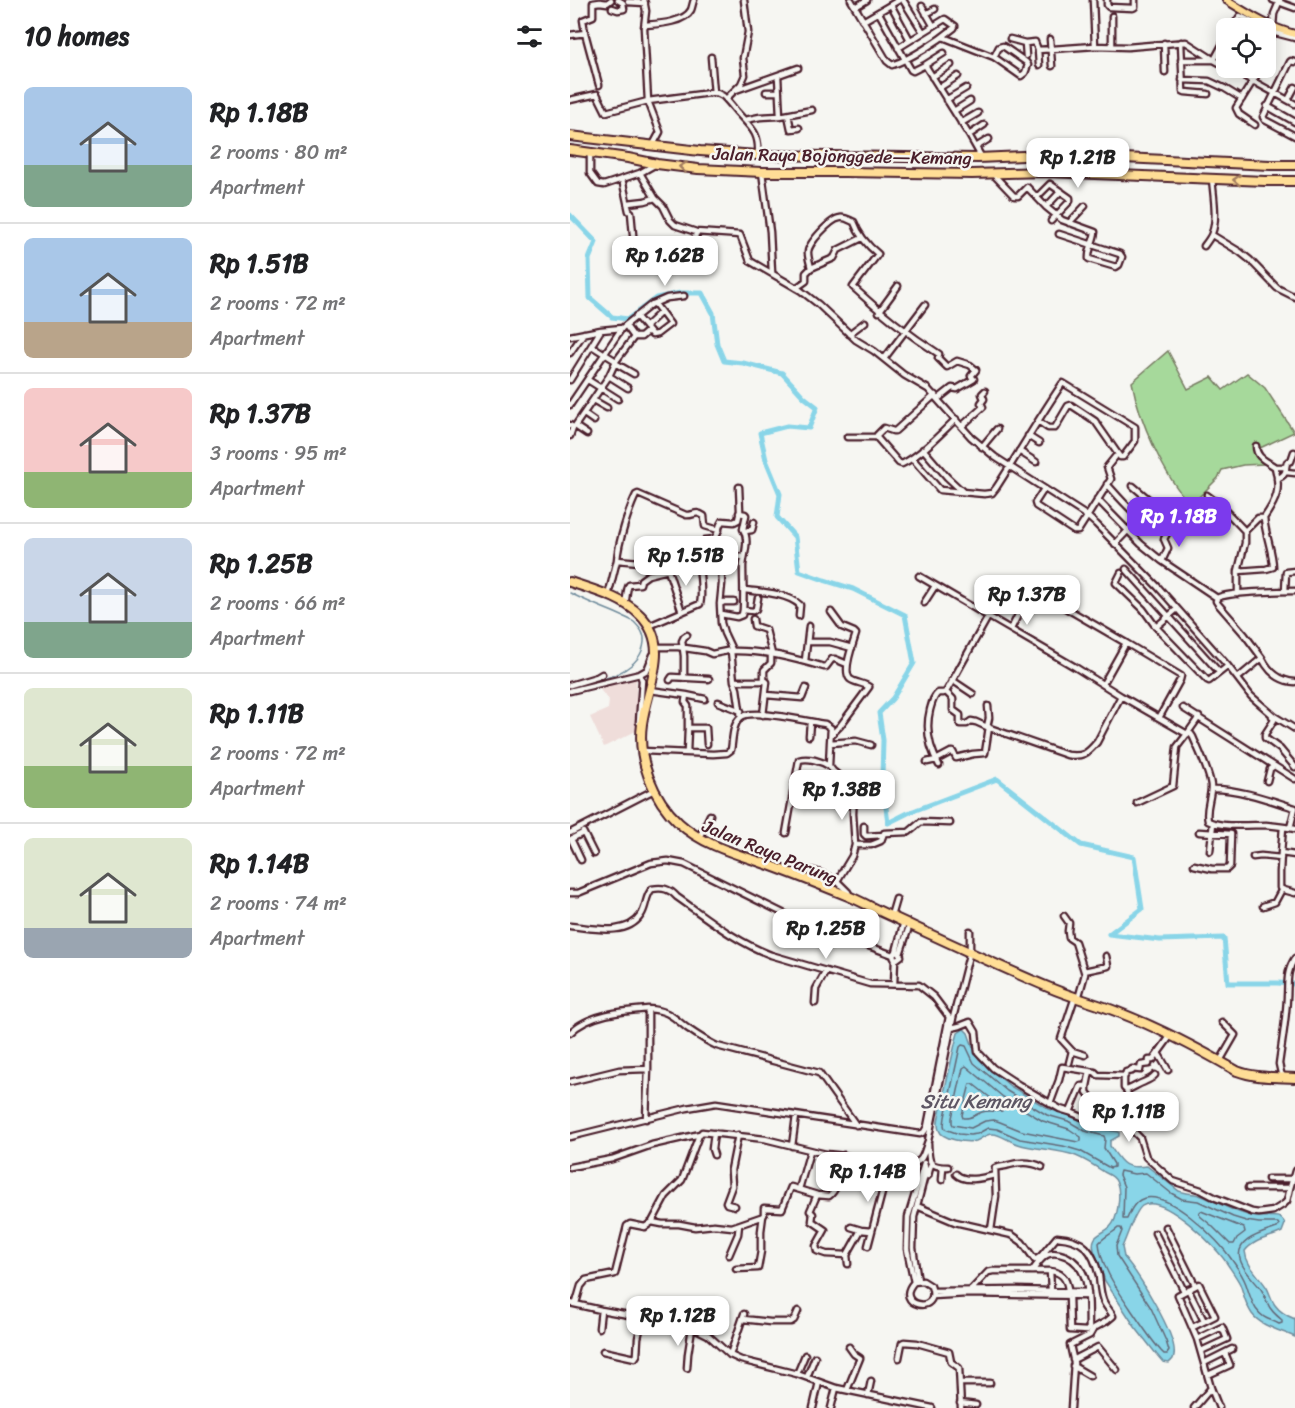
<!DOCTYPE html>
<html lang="en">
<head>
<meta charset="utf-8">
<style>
  body { margin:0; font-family:Sriracha,sans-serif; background:#f2f2f2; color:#202124; height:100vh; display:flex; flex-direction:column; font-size:22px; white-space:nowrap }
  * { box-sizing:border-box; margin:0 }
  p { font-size:20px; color:#757577 }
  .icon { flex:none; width:33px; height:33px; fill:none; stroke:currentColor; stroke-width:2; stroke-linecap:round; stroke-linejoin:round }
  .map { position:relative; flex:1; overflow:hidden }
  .details { display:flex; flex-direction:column; background:#fff; width:570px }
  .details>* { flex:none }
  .buttons { position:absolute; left:646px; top:18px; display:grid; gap:12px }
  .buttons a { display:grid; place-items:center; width:60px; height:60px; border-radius:9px; background:#fff; box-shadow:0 3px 15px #0003; font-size:30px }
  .price { position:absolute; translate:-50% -51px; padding:0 14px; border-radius:12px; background:#fff; color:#222; font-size:20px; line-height:39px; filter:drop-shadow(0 2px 3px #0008) }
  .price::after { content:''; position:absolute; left:50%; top:36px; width:18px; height:14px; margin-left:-9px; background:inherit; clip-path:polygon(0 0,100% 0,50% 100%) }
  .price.on { background:#7c3aed; color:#fff }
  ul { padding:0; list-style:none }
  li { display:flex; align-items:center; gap:18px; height:150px; padding:0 24px }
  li+li { border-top:2px solid #e0e0e0 }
  li span { display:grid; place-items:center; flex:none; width:168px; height:120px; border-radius:9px; color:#555 }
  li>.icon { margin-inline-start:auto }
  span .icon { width:72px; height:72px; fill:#fffc; stroke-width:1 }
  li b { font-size:26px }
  h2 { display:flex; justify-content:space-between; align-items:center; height:72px; padding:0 24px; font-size:26px }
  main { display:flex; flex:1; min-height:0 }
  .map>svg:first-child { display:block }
  .built { fill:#efddda }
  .green { fill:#a6d99b; stroke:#787c63; stroke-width:1.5 }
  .water { fill:#89d5e8; stroke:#708c9c; stroke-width:1.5 }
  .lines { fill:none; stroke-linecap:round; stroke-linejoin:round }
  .shore { stroke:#636877; stroke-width:1.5 }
  .stream { stroke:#708c9c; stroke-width:1.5 }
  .river { stroke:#89d5e8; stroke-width:5 }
  .minor-casing { stroke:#4a1f2b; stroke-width:9 }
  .major-casing { stroke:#4a1f2b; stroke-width:10 }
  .highway-casing { stroke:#4a1f2b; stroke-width:12 }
  .minor { stroke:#f6f6f2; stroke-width:4.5 }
  .major { stroke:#ffdd96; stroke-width:6 }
  .highway { stroke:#ffdd96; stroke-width:8 }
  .oneway { stroke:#a47e60 }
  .labels { text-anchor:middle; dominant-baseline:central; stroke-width:5; stroke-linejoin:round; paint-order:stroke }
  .street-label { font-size:18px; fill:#4a1f2b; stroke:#f6f6f2 }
  .water-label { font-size:20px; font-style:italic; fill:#5d5664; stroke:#f6f6f2 }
</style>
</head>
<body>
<main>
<section class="details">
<h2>10 homes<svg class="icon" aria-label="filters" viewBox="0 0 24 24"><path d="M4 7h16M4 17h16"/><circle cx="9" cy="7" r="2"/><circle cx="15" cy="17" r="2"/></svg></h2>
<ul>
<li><span style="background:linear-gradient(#a9c7e8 65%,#7fa58c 0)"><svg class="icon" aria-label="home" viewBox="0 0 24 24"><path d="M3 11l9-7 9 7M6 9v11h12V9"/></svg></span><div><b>Rp 1.18B</b><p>2 rooms · 80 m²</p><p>Apartment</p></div></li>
<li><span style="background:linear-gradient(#a9c7e8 70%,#b9a48a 0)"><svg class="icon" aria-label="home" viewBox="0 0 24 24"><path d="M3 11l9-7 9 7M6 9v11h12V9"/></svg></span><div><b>Rp 1.51B</b><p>2 rooms · 72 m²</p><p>Apartment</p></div></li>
<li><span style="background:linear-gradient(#f6c9c9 70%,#8fb573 0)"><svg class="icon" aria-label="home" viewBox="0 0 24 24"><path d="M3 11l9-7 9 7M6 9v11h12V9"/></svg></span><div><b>Rp 1.37B</b><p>3 rooms · 95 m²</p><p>Apartment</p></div></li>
<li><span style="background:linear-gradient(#c9d6e8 70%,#7fa58c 0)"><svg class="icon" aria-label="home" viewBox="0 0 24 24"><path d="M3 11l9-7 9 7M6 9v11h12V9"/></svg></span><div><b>Rp 1.25B</b><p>2 rooms · 66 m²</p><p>Apartment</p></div></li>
<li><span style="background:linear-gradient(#dfe7d0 65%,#8fb573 0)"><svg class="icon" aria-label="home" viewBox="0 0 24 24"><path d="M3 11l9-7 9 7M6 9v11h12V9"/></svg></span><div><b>Rp 1.11B</b><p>2 rooms · 72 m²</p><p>Apartment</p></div></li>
<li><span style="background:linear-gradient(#dfe7d0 75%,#9aa5b1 0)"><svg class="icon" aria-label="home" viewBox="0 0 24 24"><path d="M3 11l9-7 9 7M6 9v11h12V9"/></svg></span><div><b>Rp 1.14B</b><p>2 rooms · 74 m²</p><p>Apartment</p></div></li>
</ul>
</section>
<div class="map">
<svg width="725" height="1408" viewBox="0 0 725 1408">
  <rect width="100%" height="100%" fill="#f6f6f2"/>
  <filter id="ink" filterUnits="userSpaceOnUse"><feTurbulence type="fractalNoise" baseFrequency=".0167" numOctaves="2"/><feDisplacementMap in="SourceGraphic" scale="12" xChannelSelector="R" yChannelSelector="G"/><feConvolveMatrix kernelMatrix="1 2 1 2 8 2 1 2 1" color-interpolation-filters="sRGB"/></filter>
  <g filter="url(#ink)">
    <path class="built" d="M66 676V731L34 747 20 717 38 709 39 701 28 687Z"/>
    <path class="green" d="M598 351 618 389 642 377 653 390 677 373 695 388 724 432 690 448 694 464 673 465 652 470 648 478 621 505C594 477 569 420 562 382Z"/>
    <path class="water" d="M394 1029 398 1033 403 1047 409 1059 440 1086 479 1109 505 1117 522 1127 549 1132V1136L540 1141V1146C552 1164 554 1169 577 1166L609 1191C617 1194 625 1193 632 1196 650 1203 666 1214 686 1217 696 1218 711 1212 715 1224L712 1232C700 1238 684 1239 675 1251 676 1266 689 1275 697 1288 700 1293 701 1300 705 1305 710 1312 717 1316 725 1319V1337C710 1330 692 1327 682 1314 675 1304 674 1295 670 1284 667 1278 662 1271 658 1265 648 1248 593 1192 572 1206 564 1212 557 1237 552 1247L554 1257C567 1272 608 1336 604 1355 603 1360 603 1359 599 1363L593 1362 587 1355 565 1327 535 1281 524 1250C520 1234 532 1235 540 1227 548 1220 551 1193 547 1183 545 1177 540 1175 534 1172 525 1166 516 1160 506 1156 487 1149 467 1150 448 1144 440 1142 430 1134 423 1134 416 1133 412 1139 406 1141 397 1143 372 1140 369 1130 367 1125 368 1120 369 1116L385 1044 388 1033Z"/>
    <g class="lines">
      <path class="shore" d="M392 1045 396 1046 404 1063 437 1091 477 1115 498 1121 515 1131 534 1136 535 1139 534 1148 544 1164V1167L540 1168 510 1151 493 1146 450 1139 427 1129 418 1128 407 1134 400 1135 389 1134 375 1129 374 1125 375 1117 390 1047Z
        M396 1066 433 1097 473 1121 499 1129 511 1137V1141L508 1142 452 1131 430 1122 424 1120 415 1121 401 1128 383 1125 382 1123V1118L393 1068Z
        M400 1084H403L432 1107V1111C426 1112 419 1110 412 1112 404 1115 401 1119 393 1118L392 1115Z
        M550 1171 564 1174 576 1173 601 1193 612 1199 628 1201 663 1217 676 1221 689 1223H708L709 1225 707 1228C692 1233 662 1240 671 1262 675 1272 684 1280 691 1289 694 1293 695 1298 697 1302 700 1310 706 1315 712 1320V1323L709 1324C700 1319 693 1319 686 1309 681 1301 679 1293 676 1284 673 1276 667 1267 662 1260 649 1240 596 1186 570 1200 563 1204 560 1212 557 1219H553L554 1187 549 1175Z
        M631 1211 674 1228 675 1232 667 1238 664 1244H660L641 1225 630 1216 629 1213Z
        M548 1228H551L552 1231 546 1246 547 1256 581 1308 596 1341 599 1351 597 1354H594L591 1351C579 1337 570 1323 560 1308 547 1289 531 1267 529 1243 534 1236 542 1234 548 1228Z"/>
      <path class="stream" d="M0 593C14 600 28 606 43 612 49 615 58 618 64 622 70 628 75 634 74 642 71 674 26 681 0 688"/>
      <path class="river" d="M0 215 26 242 19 259 20 298 42 317 58 319 86 298 110 293H132L143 313 147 344 154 361 173 363 212 373 234 397 247 407 239 428 217 426 190 433 196 460 210 494 207 517 225 537 229 571 254 580 283 589 335 615 344 663 323 698 309 713 313 740 312 777 318 823 338 813 427 779 511 845 564 857 572 909 539 934 590 940 654 938 658 983H707L725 984"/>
      <defs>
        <path id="minor" d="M74 0 76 11 74 28 78 101 140 93H147L153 96C158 101 162 106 166 111 180 127 190 132 188 155
          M281 0 317 61 322 65C341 59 368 41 384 28L385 26 375 19 328 48
          M333 0 353 32
          M523 0 525 46
          M537 0V5L539 7 563 8 565 7V0
          M703 0 725 8
          M58 2 75 3
          M321 5 340 40
          M352 6 363 25
          M285 7 297 0
          M42 8 48 10 54 9 53 3 48 0
          M309 13 341 70 343 71 355 65 399 135 412 158
          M356 14 365 9
          M542 16V46
          M293 21 329 0
          M75 25C87 24 114 23 121 10 122 8 123 2 124 0
          M662 28 670 16 694 28
          M698 31 725 38
          M0 35 15 33
          M657 36 644 60 657 67
          M373 37 424 57 451 76 455 73 458 65 456 62 433 46 429 47 424 57
          M440 39 455 43 465 42 468 50 525 46 558 47 616 42 644 60
          M480 39 482 66
          M611 42 613 91 615 92 638 94
          M455 43 456 56
          M594 43 595 72
          M468 50 469 65
          M696 55 703 26 704 14 710 0
          M141 57 144 93
          M611 60H642
          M725 62 721 61 720 62 693 117 695 120 725 136
          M355 65 374 53
          M659 68 725 104
          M208 76 210 116 242 110
          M362 77 381 65
          M612 80 639 81 654 88 672 99
          M29 85 15 33 13 20 23 16V3L30 2 37 3 41 0
          M369 88 388 76
          M166 90 228 68
          M196 92H209
          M156 99 171 84 175 75 173 58 178 32 174 0
          M0 100 27 94 36 112 78 101 90 132 84 143
          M376 100 396 88
          M718 100 725 87
          M697 106 725 122
          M384 111 400 101
          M218 115 221 129 229 128
          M175 120 190 117 210 116
          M391 123 408 113
          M685 125 669 114 666 108 691 68
          M399 135 414 125
          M406 147 419 139
          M20 152V173L28 184 34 185 52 179
          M86 164 70 173 52 179 59 211 61 212 64 246H83L101 242H123L125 239 126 232
          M192 172 200 232 202 272
          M70 173 85 198 93 206 100 220 105 225 126 232 170 235 180 261 230 290 248 304 286 340 304 351 334 375 358 389 401 437 425 457 517 516 526 524 588 587 658 666 681 696 704 716 725 729
          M422 173 444 196H448L457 187 476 207 492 220 525 232C524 241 518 250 519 259L546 267 549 265 552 257 550 254 489 234
          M467 197 480 184 500 198V201L481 221
          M58 203 75 201 85 198
          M476 207 491 191
          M499 223 515 206
          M642 235 670 252 680 260 707 288 725 297
          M634 246C637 242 641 237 642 233 648 219 643 193 642 178
          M54 260C70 259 76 261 83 246
          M241 268C240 263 238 258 238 253 237 244 261 219 270 218 275 217 279 220 284 222 289 236 297 245 308 254L283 287C312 314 336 333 369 354L368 358 377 367 387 361 400 365 406 370 401 376 404 379 387 389 382 388 368 399
          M226 288 236 281V273L241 268 264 258 268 250 292 238
          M83 304 97 298 114 296
          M309 312 328 286
          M75 327 91 312
          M279 334 295 322
          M0 336 31 330 52 328 82 304H85L100 324 87 334 82 335 66 316
          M64 337H71L78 331
          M22 346 46 361
          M0 353 14 333
          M314 359 355 305
          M45 363 64 374
          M39 376 58 388
          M0 380 31 330
          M18 380 48 399
          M365 395 325 431H323L314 428 307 435 308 439 329 463 332 464C352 454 369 435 386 419
          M23 400 37 408
          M0 405 52 328
          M14 414 24 421
          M0 425 3 427 0 436
          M5 426 17 434
          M392 426 413 407 411 403 414 399 412 394 415 391
          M3 427 5 426 39 376 46 361 64 337 56 326
          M458 436 469 443
          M277 437H307
          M412 447 427 429
          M353 449 377 477 392 491
          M449 451 466 462
          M342 458 370 490 414 494 422 493 426 488C448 454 469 418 492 384L493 383 565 427V441L553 457H550L525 421 501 405 498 406 485 428H478L468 421
          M705 467H716C716 474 713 476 707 479
          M716 467 717 462 721 461 724 452
          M716 472 725 473
          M537 484C548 496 566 519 581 522L586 517 589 508 563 486
          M474 489 465 503 466 506 504 531H508L541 479 537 467 545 457
          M637 495 649 504 675 531V543L668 571
          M527 499 571 544 592 561 647 598
          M169 513 175 514 176 515 173 529C180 540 174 554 173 566 173 581 174 595 173 610
          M175 531 182 530 184 522
          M675 531 688 518H694C707 499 711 490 705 467 697 461 686 458 686 446
          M146 537 142 553 143 557 149 560 151 563 152 584 150 604 151 623 154 633 162 650 161 651C193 650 223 658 254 667H256L262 659H265L277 664
          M545 544 570 518
          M153 555 174 557
          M47 560C48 543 59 509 66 495L68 494 116 515C124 516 125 510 134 516L135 526 149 530
          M592 561 598 548 594 539 601 526
          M556 569 649 672
          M98 570 112 612
          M551 573 546 583 573 609 586 627 607 609
          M349 576 505 667 551 696
          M174 590C192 592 217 593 230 605L229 616
          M715 591 716 572 725 571
          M668 594V571L696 569 703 567C703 552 695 534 694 518
          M38 596 47 560 81 563 86 547
          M354 603 365 586
          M55 604C57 598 56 590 59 585L70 584 71 580 78 575 98 570 94 563 95 558
          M150 604 154 602H164
          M151 614 167 617 172 615 173 610 183 611 186 609 188 598
          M183 619 184 626 196 630 202 654
          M79 626 130 604C135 587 122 552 135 540 152 539 145 531 152 521L164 522 168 520 170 511 169 487
          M586 627 637 680 639 681 658 666
          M441 629 460 591 463 589 556 643 533 684
          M237 642H260L282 648
          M556 643 611 676 610 680 589 718
          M86 647H108L135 651 142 654 162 650
          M161 651 164 681H196L197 682 193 715
          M692 658C699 672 709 681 725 682
          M235 661 239 626
          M114 678V656L112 641 114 637 117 635
          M668 678 692 658 675 635 648 604 646 601 647 598C658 592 709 591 725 591
          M100 680 102 677 139 679
          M382 680 403 694
          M164 681 167 689 171 717
          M194 681V670L201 663V654
          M0 685 27 677 32 674
          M80 690 116 695 115 702 118 706V728H136L137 744
          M0 691 70 674 77 670 83 655
          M376 692 383 699V710L390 715V724H397L401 721 406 722 417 727 497 755C513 757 517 754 527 742L551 696 617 734 607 747 603 786 567 803
          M116 695 135 699
          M196 695 232 698 236 688
          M148 702 171 711
          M613 708 725 779
          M702 716 704 720 695 734V738L710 749 725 767
          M629 717 617 734H621L623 737C628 749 641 775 641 787 641 799 635 809 638 821 652 828 680 825 696 825 706 826 716 827 725 829
          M69 722 72 680 70 674
          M417 727 419 718 418 706
          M261 735 270 726 299 687C294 683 285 683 280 679 272 671 283 644 286 634L284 632 272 627 261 612
          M239 736 240 722
          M260 743 259 766 263 771 281 785 284 790 283 814 285 845 282 856 267 881 278 892 280 897
          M73 751 143 754 157 753 161 750C163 739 162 726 170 718 180 707 239 722 255 724L261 728 260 743 286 741 301 745
          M117 753 118 728
          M357 762 366 760 381 752H383L386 758 403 754 415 753 419 727
          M369 765C359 747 355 730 360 710 362 703 363 697 368 693H373L376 692 418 617
          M697 781 700 769 704 766
          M641 789C666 788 700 800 725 808
          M285 798 302 797
          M294 826V834L296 836 313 835
          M713 827 711 853 725 855
          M720 828 725 808
          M13 832 24 854
          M0 833 82 791
          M216 833 229 760C238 757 251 761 259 766
          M129 838 140 815
          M285 845H301L311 841 314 833 339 832 351 822 380 823
          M640 851 643 823
          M711 853 710 872V888L714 890 725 893
          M683 857 691 856 711 858
          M11 860 1 839 13 833
          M624 865 642 869H657L660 866 661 834 629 832
          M221 872C240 867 251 872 267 881
          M0 893H8L81 863 98 861 114 864 225 919 323 955
          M693 906 705 902 712 889
          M321 916 326 899
          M494 916 499 923 498 931 499 938 505 942 515 974 508 999
          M0 926C22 928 57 937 71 915 77 906 75 896 82 889 93 887 100 889 107 897 137 918 166 942 201 955L300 984 349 985 364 997 379 1017 357 1127 354 1132 350 1134 146 1103 117 1108 0 1137
          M326 952H328L331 956 327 959 324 958 323 955 326 952 333 925
          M330 954 339 927
          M514 971 538 966 536 956
          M324 984 325 959
          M245 1003 246 989 256 971
          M381 1028 390 1026 400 1022 406 1032 408 1052 423 1068 449 1085 490 1109 500 1112 522 1121 554 1125 560 1128 570 1138 576 1157 603 1181 631 1190 646 1198 682 1212 689 1213 703 1211 714 1204 717 1201 720 1188
          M0 1033C18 1014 53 1011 78 1009
          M502 1051 515 1055
          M588 1053 598 1070
          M650 1061 665 1035 652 1022
          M499 1063 502 1051 491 1039 504 1000
          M554 1076V1088L557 1091 560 1113
          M714 1077 711 1073 709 1064C712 1042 716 1020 717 998 718 983 716 971 725 958
          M0 1082 49 1070 78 1069V1009C98 1010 103 1017 117 1028 127 1035 136 1041 147 1046L249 1073 286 1125
          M517 1086V1092L520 1096
          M557 1090C563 1088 568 1084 574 1082 579 1079 581 1080 585 1075
          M480 1104 489 1080 492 1067 525 1072 528 1075 555 1076 556 1072 562 1071V1069L570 1070 571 1065 579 1064V1060H583L599 1038
          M500 1112 511 1086H517L520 1071
          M76 1119 78 1069
          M358 1143C359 1161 357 1167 378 1167
          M222 1146 226 1116
          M144 1155 142 1149 144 1133
          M0 1167 42 1159 82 1145 130 1134
          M386 1174C395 1183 413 1178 425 1175
          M358 1176 361 1164
          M269 1178 291 1181 313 1189 298 1246
          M698 1179H723
          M372 1180 373 1167
          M678 1188H720L725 1171
          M229 1189 240 1151
          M247 1195 240 1211 243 1214 242 1221 255 1230 246 1246 247 1251 256 1254 277 1255 291 1230
          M165 1206 157 1204 156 1202 162 1186 161 1170 168 1135
          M347 1206 385 1222 442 1235 452 1242 465 1260 471 1256 487 1237C514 1239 523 1250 529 1276 530 1284 530 1292 533 1300 535 1306 540 1310 543 1316L537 1321 524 1328 520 1335 500 1345 504 1363 501 1408
          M82 1222 92 1224H109L125 1227 144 1225 162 1227 191 1217 194 1215V1208L212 1209 221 1187 247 1195 259 1196C268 1189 267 1180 269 1169 270 1165 272 1160 274 1155
          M281 1227 291 1230 301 1231
          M596 1227 625 1285
          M421 1230 426 1196 425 1168C430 1166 434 1167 439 1165 450 1162 462 1162 472 1167
          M585 1233 614 1291
          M159 1255 168 1234 169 1225
          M277 1255 278 1264
          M166 1269 188 1268 191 1251V1231L193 1216
          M462 1271C472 1258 477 1248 496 1256 523 1269 518 1303 519 1328L517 1331 500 1330 499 1296
          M480 1271C492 1272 497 1279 498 1290
          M348 1281 343 1248 344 1217 356 1171 354 1163
          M344 1282 353 1281 361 1286C372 1316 322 1306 344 1282L337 1249 338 1217 354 1164
          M618 1289 634 1321
          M401 1290 418 1272 423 1271H480L481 1290
          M363 1291 447 1290 518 1292
          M363 1296 397 1294 518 1296
          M0 1303 31 1310 92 1321 126 1329 138 1335 160 1355 171 1360 227 1374 266 1388 362 1408
          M6 1303 11 1286 16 1280 45 1274 57 1226 60 1224 75 1227 82 1222 96 1196 112 1180 129 1135 132 1132 195 1139 256 1154 341 1163C354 1163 354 1151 358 1141L383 1018 400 951V931
          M173 1319 200 1322H221L224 1320 228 1311
          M623 1327 645 1316 629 1284 608 1295 627 1339 641 1388 649 1408
          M29 1328 31 1310
          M134 1332 138 1323 139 1313
          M627 1339 652 1327 657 1339 631 1351
          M33 1351 65 1358 67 1355 68 1338 73 1317
          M160 1355 174 1314
          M329 1358 332 1343 334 1342 347 1343 379 1352 381 1362 389 1368 391 1408
          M503 1360 528 1347 547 1370
          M634 1363 662 1349
          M503 1366 520 1376
          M117 1368 118 1354 122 1328
          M227 1374 235 1355
          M638 1375 660 1365 655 1353
          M237 1377 245 1357
          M391 1383H420
          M277 1390 290 1358 284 1354 279 1347
          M298 1395 301 1381
          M390 1403 406 1405
          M243 1408 249 1382
          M261 1408 266 1388
          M624 1408 641 1388"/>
        <path id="major" d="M656 0C677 13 700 28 725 34"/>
        <path id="highway" d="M0 136 130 151 188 155 408 158 453 156H512L700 165H725
          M0 150 58 158 87 164 128 169 192 172H274L402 174 476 172 695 181H725
          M0 582C23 590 52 597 70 615 102 646 77 687 72 724 67 759 83 799 109 823 133 845 167 854 196 864 224 874 251 885 278 896 293 902 308 911 323 917 375 941 426 965 478 987 501 997 525 1003 548 1012 589 1028 629 1049 667 1071 685 1078 706 1077 725 1078"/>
      </defs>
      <use href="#minor" class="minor-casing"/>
      <use href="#major" class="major-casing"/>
      <use href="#highway" class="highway-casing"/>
      <use href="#minor" class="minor"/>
      <use href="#major" class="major"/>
      <use href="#highway" class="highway"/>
    </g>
    <defs><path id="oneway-chevron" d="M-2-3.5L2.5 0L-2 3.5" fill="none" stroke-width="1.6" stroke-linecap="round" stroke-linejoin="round" transform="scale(1.5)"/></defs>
    <g class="oneway">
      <use href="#oneway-chevron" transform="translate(113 167) rotate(-173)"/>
      <use href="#oneway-chevron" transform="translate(667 180) rotate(-177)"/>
    </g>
  </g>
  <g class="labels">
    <g class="street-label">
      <text transform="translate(272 156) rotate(1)">Jalan Raya Bojonggede—Kemang</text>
      <text transform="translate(200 852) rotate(22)">Jalan Raya Parung</text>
    </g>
    <g class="water-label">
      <text x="406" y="1101">Situ Kemang</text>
    </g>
  </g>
</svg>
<div class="buttons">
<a><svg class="icon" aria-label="locate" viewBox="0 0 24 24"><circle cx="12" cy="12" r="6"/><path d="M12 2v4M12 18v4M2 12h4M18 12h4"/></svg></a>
</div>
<b class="price" style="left:508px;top:189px">Rp 1.21B</b>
<b class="price" style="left:95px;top:287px">Rp 1.62B</b>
<b class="price on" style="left:609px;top:548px">Rp 1.18B</b>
<b class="price" style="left:116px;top:587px">Rp 1.51B</b>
<b class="price" style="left:457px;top:626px">Rp 1.37B</b>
<b class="price" style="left:272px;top:821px">Rp 1.38B</b>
<b class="price" style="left:256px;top:960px">Rp 1.25B</b>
<b class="price" style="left:559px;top:1143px">Rp 1.11B</b>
<b class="price" style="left:298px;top:1203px">Rp 1.14B</b>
<b class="price" style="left:108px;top:1347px">Rp 1.12B</b>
</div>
</main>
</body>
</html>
